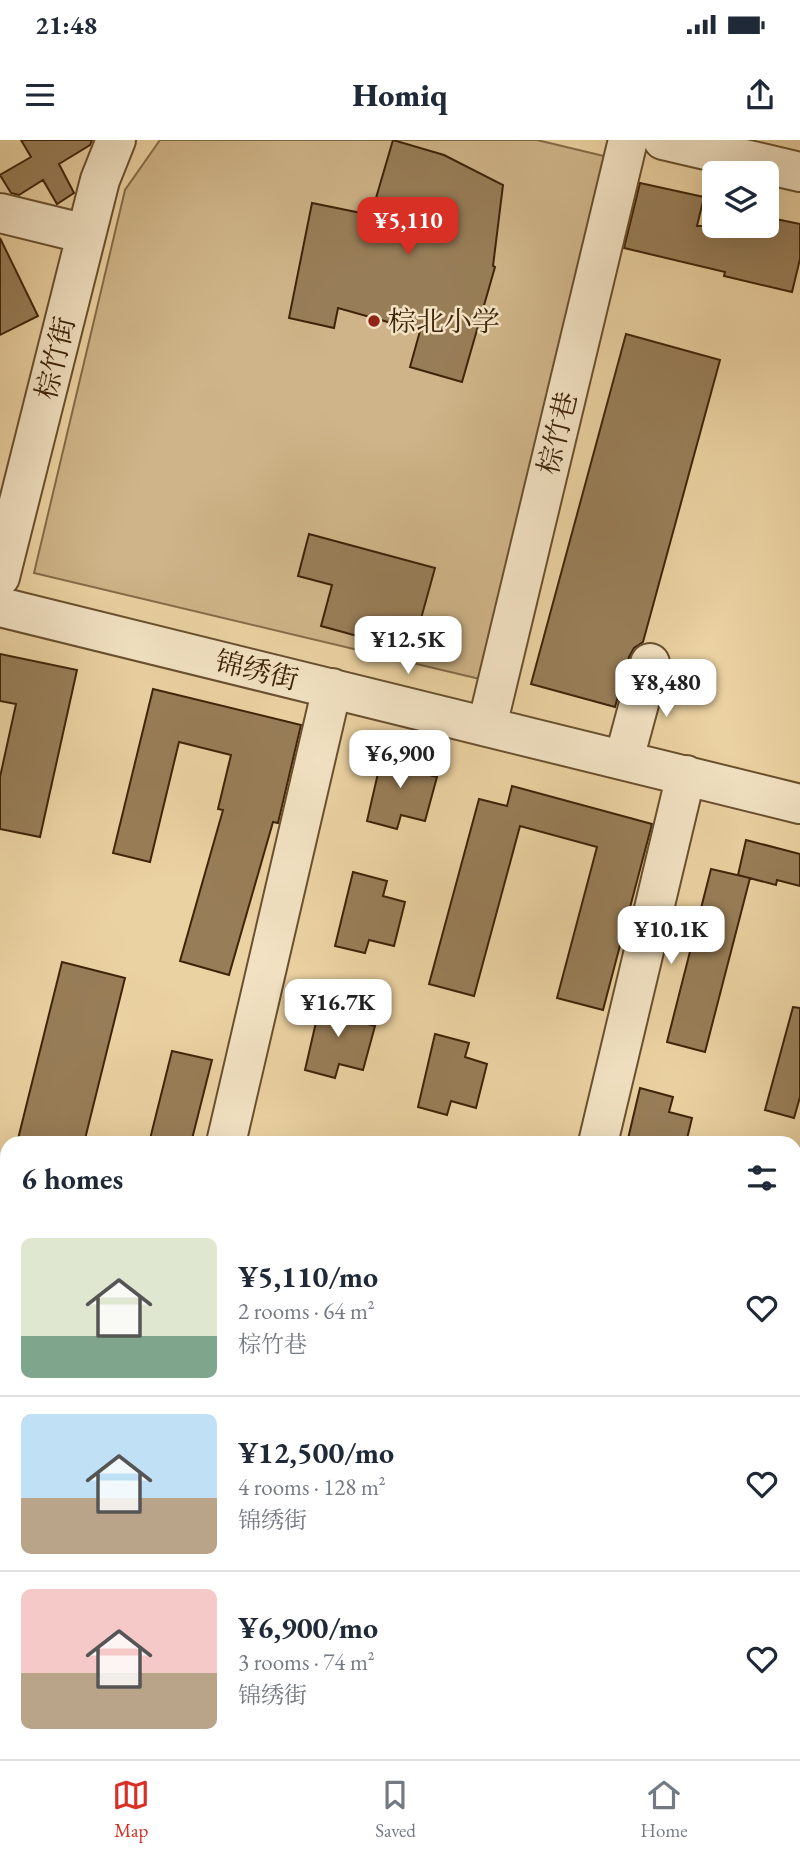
<!DOCTYPE html>
<html lang="en">
<head>
<meta charset="utf-8">
<style>
  body { margin:0; font-family:"EB Garamond","Noto Serif SC",serif; background:#f6f6f7; color:#1f2937; height:100vh; display:flex; flex-direction:column; font-size:26px; white-space:nowrap }
  * { box-sizing:border-box; margin:0 }
  p { font-size:23px; color:#747a83 }
  .icon { flex:none; width:38px; height:38px; fill:none; stroke:currentColor; stroke-width:2; stroke-linecap:round; stroke-linejoin:round }
  .map { position:relative; flex:1; overflow:hidden }
  .panel { position:absolute; left:0px; top:996px; width:802px; height:625px; display:flex; flex-direction:column; background:#fff; border-radius:21px 21px 0 0; box-shadow:0 7px 28px #0002 }
  .panel>* { flex:none }
  .tools { position:absolute; left:702px; top:21px; display:grid; gap:14px }
  .tools a { display:grid; place-items:center; width:77px; height:77px; border-radius:10px; background:#fff; box-shadow:0 7px 28px #0002; font-size:35px }
  .price { position:absolute; translate:-50% -60px; padding:0 16px; border-radius:14px; background:#fff; color:#222; font-size:23px; line-height:46px; filter:drop-shadow(0 2px 4px #0008) }
  .price::after { content:''; position:absolute; left:50%; top:42px; width:21px; height:16px; margin-left:-10px; background:inherit; clip-path:polygon(0 0,100% 0,50% 100%) }
  .price.active { background:#d93025; color:#fff }
  ul { padding:0; list-style:none }
  li { display:flex; align-items:center; gap:21px; height:175px; padding:0 21px }
  li+li { border-top:2px solid #e0e1e3 }
  li span { display:grid; place-items:center; flex:none; width:196px; height:140px; border-radius:10px; color:#555 }
  li>.icon { margin-inline-start:auto }
  span .icon { width:84px; height:84px; fill:#fffc; stroke-width:1 }
  li b { font-size:30px }
  h2 { display:flex; justify-content:space-between; align-items:center; height:84px; padding:0 21px; font-size:30px }
  .status { display:flex; justify-content:space-between; align-items:center; height:49px; padding:0 35px; background:#fff; direction:ltr }
  .status svg { height:19px; fill:currentColor }
  header { display:flex; justify-content:space-between; align-items:center; height:91px; padding:0 21px; background:#fff; font-size:32px; font-weight:800 }
  .tabs { display:flex; justify-content:space-around; align-items:center; height:98px; border-top:2px solid #e0e1e3; background:#fff; font-size:19px; color:#747a83 }
  .tabs a { display:grid; justify-items:center; gap:4px }
  .tabs .active { color:#d93025 }
  .map>svg:first-child { display:block }
  .green { fill:#ceb488; stroke:#866c48; stroke-width:2 }
  .building { fill:#987e58; stroke:#3e2408; stroke-width:2 }
  .lines { fill:none; stroke-linecap:round; stroke-linejoin:round }
  .minor-casing { stroke:#69502e; stroke-width:42 }
  .major-casing { stroke:#3e2408; stroke-width:42 }
  .minor { stroke:#f2e2c3; stroke-width:38 }
  .major { stroke:#ebd2a2; stroke-width:38 }
  .poi-dot { fill:#8f2418; stroke:#f2e2c3; stroke-width:2.5 }
  .labels { text-anchor:middle; dominant-baseline:central; stroke-width:5; stroke-linejoin:round; paint-order:stroke }
  .poi-label { font-size:28px; fill:#3e2408; stroke:#f2e2c3; text-anchor:start }
  .street-label { font-size:28px; fill:#3e2408; stroke:#f2e2c3 }
</style>
</head>
<body>
<div class="status"><b>21:48</b><svg viewBox="0 0 49 12"><path d="M0 12V9h3v3zM5 12V6h3v6zM10 12V3h3v9zM15 12V0h3v12zM26 1h20v11H26zM47 4h2v5h-2z"/></svg></div>
<header><svg class="icon" aria-label="menu" viewBox="0 0 24 24"><path d="M4 6h16M4 12h16M4 18h16"/></svg>Homiq<svg class="icon" aria-label="share" viewBox="0 0 24 24"><path d="M12 15V3M7 8l5-5 5 5M5 13v7h14v-7"/></svg></header>
<div class="map">
<svg width="800" height="1619" viewBox="0 0 800 1619">
  <rect width="100%" height="100%" fill="#ebd2a2"/>
  <filter id="stains"><feTurbulence type="fractalNoise" baseFrequency=".00286" numOctaves="4"/><feColorMatrix values="0 0 0 0 .2 0 0 0 0 .09 0 0 0 0 .02 0 0 0 .5 -.17"/></filter>
  <radialGradient id="worn" r=".72"><stop offset=".6" stop-color="#630" stop-opacity="0"/><stop offset="1" stop-color="#630" stop-opacity=".3"/></radialGradient>
  <path class="green" d="M160 0H537L608 17 484 540 34 433 125 50Z"/>
  <path class="building" d="M21 0H92L90 5 59 24 74 53 57 64 43 40 19 55 11 53 0 35 31 17Z
    M393 0 444 15 503 45 493 126 495 127 462 242 410 227 420 191 338 168 334 188 289 178 312 63 371 75Z
    M640 43 704 57 697 86H766V77L800 84V119L792 152 724 136 725 132 624 108Z
    M0 98 38 176 0 195Z
    M626 194 720 220 643 502 634 508 629 517 615 567 531 544Z
    M309 394 435 428 412 511 321 486 332 445 298 436Z
    M0 514 77 530 40 697 0 689V637L16 564 0 561Z
    M153 549 301 585 278 683 273 682 229 835 180 821 223 670 218 669 231 615 179 602 150 722 113 713Z
    M384 607 418 616 414 631 437 637 425 681 401 675 397 689 367 681Z
    M512 646 652 684 603 870 557 858 597 707 520 686 474 856 429 844 479 659 507 666Z
    M746 700 800 714V746L777 740 776 745 738 735Z
    M711 729 750 738 705 912 667 902Z
    M353 732 387 741 383 756 405 762 394 806 369 800 365 813 335 806Z
    M62 822 125 838 84 1003H17Z
    M322 856 356 865 352 880 375 886 363 930 339 924 335 938 305 930Z
    M793 867 800 868V957L794 978 765 970Z
    M435 894 469 903 465 917 487 924 476 968 451 961 447 975 418 967Z
    M172 911 212 920 191 1003H149Z
    M640 948 673 957 669 972 692 978 686 1003H627Z"/>
  <g class="lines">
    <defs>
      <path id="minor" d="M663 0 800 32
        M0 73 86 94
        M0 437 100 40 116 0
        M0 467 800 664
        M487 586 628 0
        M624 619 650 523
        M226 1003 332 548
        M598 1003 686 635
        M0 1238 7 1240
        M794 1428 800 1429"/>
      <path id="major" d="M794 1308 800 1285
        M721 1619 723 1614"/>
    </defs>
    <use href="#minor" class="minor-casing"/>
    <use href="#major" class="major-casing"/>
    <use href="#minor" class="minor"/>
    <use href="#major" class="major"/>
  </g>
  <circle class="poi-dot" cx="374" cy="181" r="7"/>
  <g class="labels">
    <g class="poi-label">
      <text x="388" y="181">棕北小学</text>
    </g>
    <g class="street-label">
      <text transform="translate(55 218) rotate(-76)">棕竹街</text>
      <text transform="translate(557 293) rotate(-76)">棕竹巷</text>
      <text transform="translate(257 530) rotate(14)">锦绣街</text>
    </g>
  </g>
  <rect width="100%" height="100%" filter="url(#stains)"/>
  <rect width="100%" height="100%" fill="url(#worn)"/>
</svg>
<div class="tools">
<a><svg class="icon" aria-label="layers" viewBox="0 0 24 24"><path d="M12 4l9 5-9 5-9-5zM3 14l9 5 9-5"/></svg></a>
</div>
<b class="price active" style="left:408px;top:117px">¥5,110</b>
<b class="price" style="left:408px;top:536px">¥12.5K</b>
<b class="price" style="left:666px;top:579px">¥8,480</b>
<b class="price" style="left:400px;top:650px">¥6,900</b>
<b class="price" style="left:671px;top:826px">¥10.1K</b>
<b class="price" style="left:338px;top:899px">¥16.7K</b>
<section class="panel">
<h2>6 homes<svg class="icon" aria-label="filters" viewBox="0 0 24 24"><path d="M4 7h16M4 17h16"/><circle cx="9" cy="7" r="2"/><circle cx="15" cy="17" r="2"/></svg></h2>
<ul>
<li><span style="background:linear-gradient(#dfe7d0 70%,#7fa58c 0)"><svg class="icon" aria-label="home" viewBox="0 0 24 24"><path d="M3 11l9-7 9 7M6 9v11h12V9"/></svg></span><div><b>¥5,110/mo</b><p>2 rooms · 64 m²</p><p>棕竹巷</p></div><svg class="icon" aria-label="heart" viewBox="0 0 24 24"><path d="M12 20l-8-8c-3-5 5-10 8-4 3-6 11-1 8 4z"/></svg></li>
<li><span style="background:linear-gradient(#bfe0f5 60%,#b9a48a 0)"><svg class="icon" aria-label="home" viewBox="0 0 24 24"><path d="M3 11l9-7 9 7M6 9v11h12V9"/></svg></span><div><b>¥12,500/mo</b><p>4 rooms · 128 m²</p><p>锦绣街</p></div><svg class="icon" aria-label="heart" viewBox="0 0 24 24"><path d="M12 20l-8-8c-3-5 5-10 8-4 3-6 11-1 8 4z"/></svg></li>
<li><span style="background:linear-gradient(#f6c9c9 60%,#b9a48a 0)"><svg class="icon" aria-label="home" viewBox="0 0 24 24"><path d="M3 11l9-7 9 7M6 9v11h12V9"/></svg></span><div><b>¥6,900/mo</b><p>3 rooms · 74 m²</p><p>锦绣街</p></div><svg class="icon" aria-label="heart" viewBox="0 0 24 24"><path d="M12 20l-8-8c-3-5 5-10 8-4 3-6 11-1 8 4z"/></svg></li>
</ul>
</section>
</div>
<nav class="tabs">
<a class="active"><svg class="icon" aria-label="map" viewBox="0 0 24 24"><path d="M3 6l6-2 6 2 6-2v14l-6 2-6-2-6 2zM9 4v14M15 6v14"/></svg>Map</a>
<a><svg class="icon" aria-label="saved" viewBox="0 0 24 24"><path d="M7 4h10v16l-5-4-5 4z"/></svg>Saved</a>
<a><svg class="icon" aria-label="home" viewBox="0 0 24 24"><path d="M3 11l9-7 9 7M6 9v11h12V9"/></svg>Home</a>
</nav>
</body>
</html>
